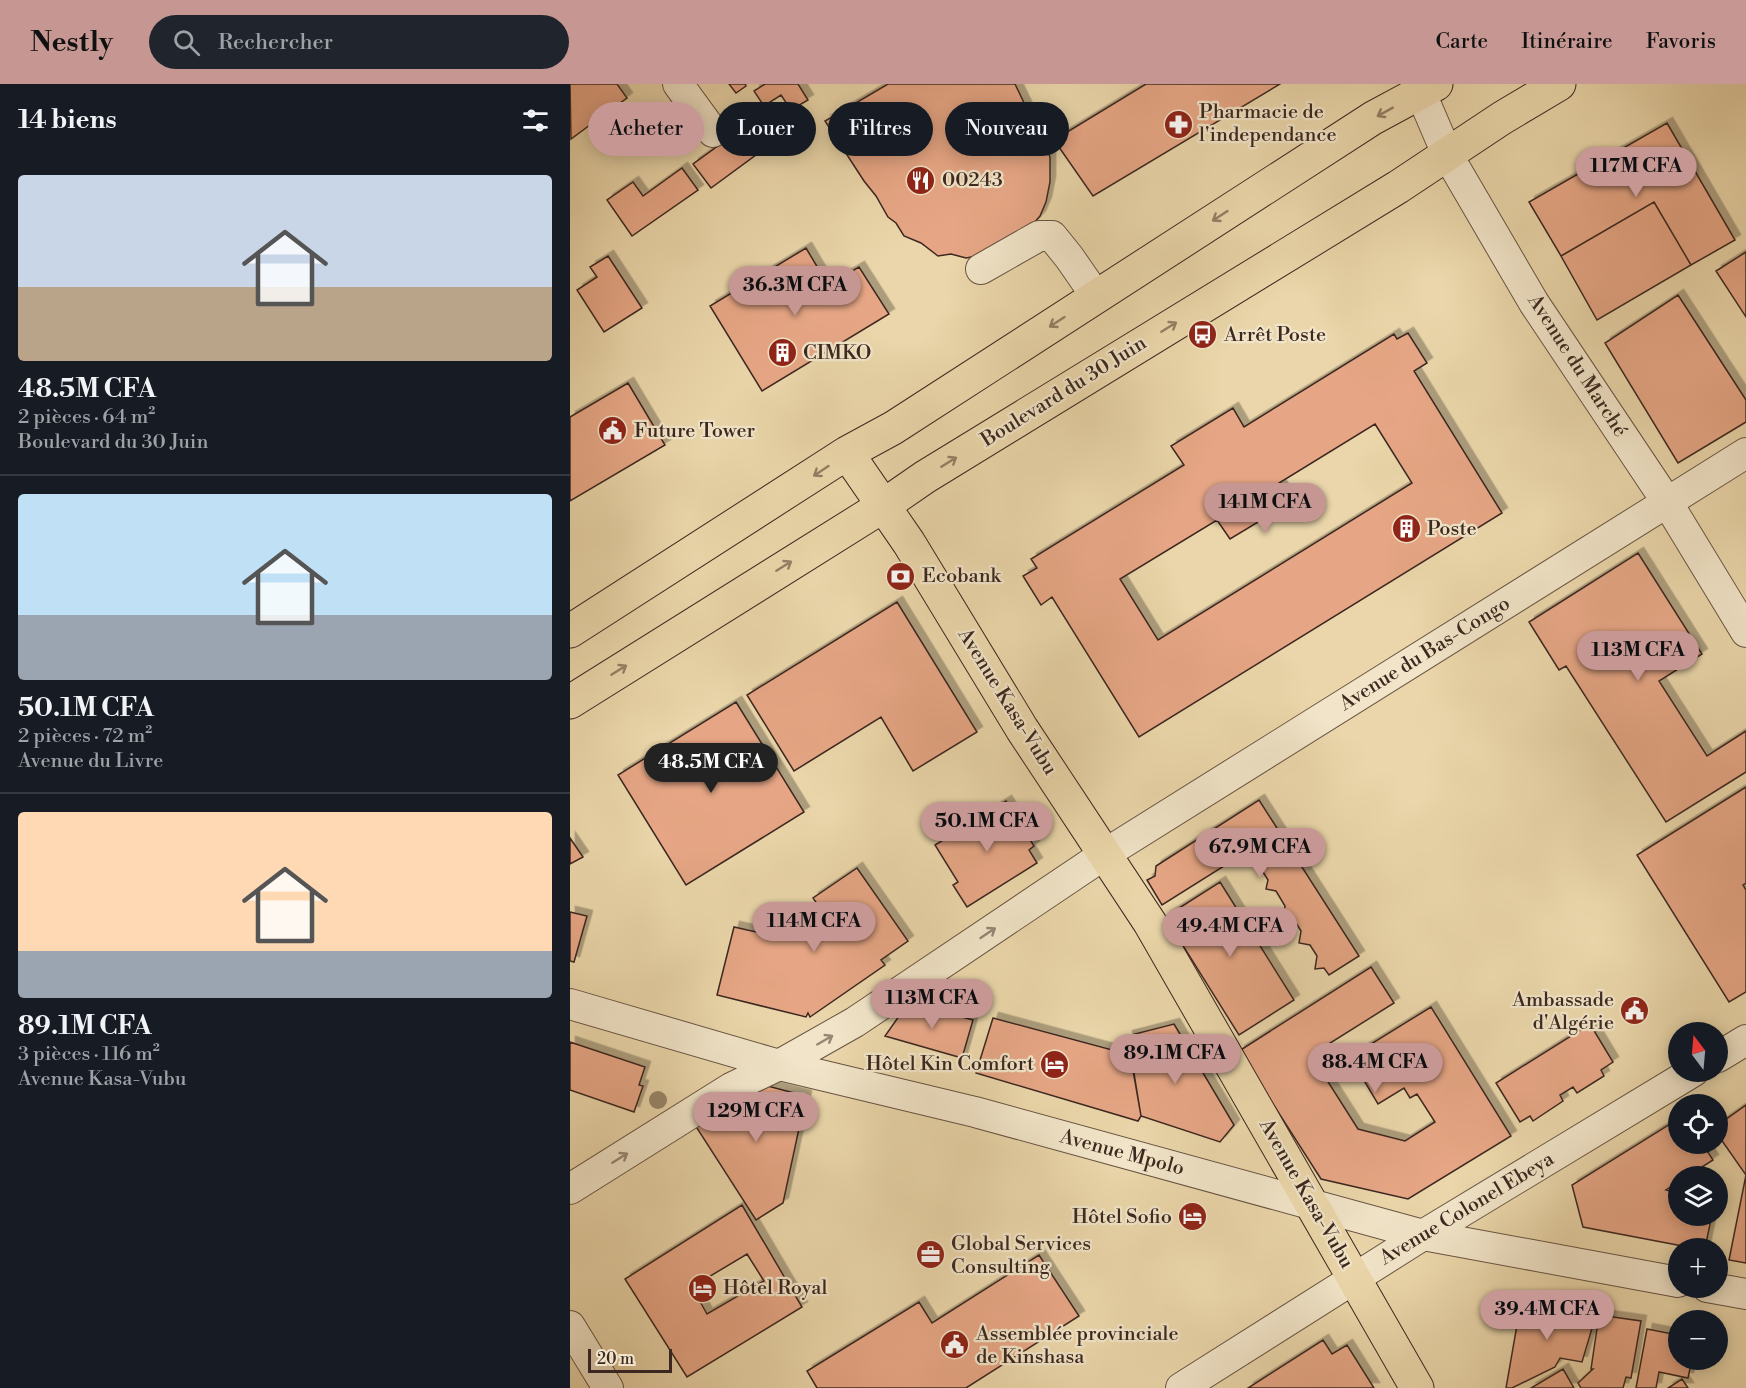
<!DOCTYPE html>
<html lang="fr">
<head>
<meta charset="utf-8">
<style>
  body { margin:0; font-family:"Libre Bodoni",serif; background:#20242c; color:#f1f3f6; height:100vh; display:flex; flex-direction:column; font-size:22px; white-space:nowrap }
  * { box-sizing:border-box; margin:0 }
  p { font-size:20px; color:#9ea1a6 }
  .icon { flex:none; width:33px; height:33px; fill:none; stroke:currentColor; stroke-width:2; stroke-linecap:round; stroke-linejoin:round }
  .map { position:relative; flex:1; overflow:hidden }
  .panel { display:flex; flex-direction:column; background:#171b24; width:570px }
  .panel>* { flex:none }
  .top-card { position:absolute; left:18px; top:18px; width:570px; height:54px; display:flex; gap:12px }
  .needle { width:39px; rotate:344deg }
  .fabs { position:absolute; left:1098px; top:938px; display:grid; gap:12px }
  .fabs a { display:grid; place-items:center; width:60px; height:60px; border-radius:50%; background:#171b24; box-shadow:0 3px 15px #0003; font-size:30px }
  .scale { position:absolute; left:18px; bottom:15px; width:84px; box-sizing:border-box; padding-left:6px; border:3px solid #3c2820; border-top:0; font-size:16px; line-height:21px; white-space:nowrap; color:#3c2820; -webkit-text-stroke:4px #f1e4c8; paint-order:stroke }
  .price { position:absolute; translate:-50% -51px; padding:0 14px; border-radius:21px; background:#c59692; color:#111; font-size:20px; line-height:39px; filter:drop-shadow(0 2px 3px #0008) }
  .price::after { content:''; position:absolute; left:50%; top:36px; width:18px; height:14px; margin-left:-9px; background:inherit; clip-path:polygon(0 0,100% 0,50% 100%) }
  .price.selected { background:#222; color:#fff }
  ul { padding:0; list-style:none }
  li { display:grid; align-content:center; gap:12px; height:318px; padding:0 18px }
  li+li { border-top:2px solid #363941 }
  li span { display:grid; place-items:center; height:186px; border-radius:6px; color:#555 }
  li>.icon { margin-inline-start:auto }
  span .icon { width:108px; height:108px; fill:#fffc; stroke-width:1 }
  li b { font-size:26px }
  h2 { display:flex; justify-content:space-between; align-items:center; height:72px; padding:0 18px; font-size:26px }
  .pill { padding:0 21px; border-radius:27px; background:#171b24; box-shadow:0 3px 15px #0003; font-size:21px; line-height:54px }
  .pill.selected { background:#c59692; color:#111 }
  header { display:flex; align-items:center; gap:36px; box-sizing:border-box; height:84px; padding:0 30px; background:#c59692; color:#111 }
  header strong { font-size:28px }
  nav { display:flex; gap:33px; margin-inline-start:auto; font-size:21px }
  .search { width:420px; height:54px; background:#20242c; display:flex; align-items:center; gap:15px; box-sizing:border-box; padding:0 21px; border-radius:33px; color:#9ea1a6; font-size:22px }
  main { display:flex; flex:1; min-height:0 }
  .map>svg:first-child { display:block }
  .building { fill:#e6a685; stroke:#3c2820; stroke-width:1.5; fill-rule:evenodd; filter:url(#shadow) }
  .lines { fill:none; stroke-linecap:round; stroke-linejoin:round }
  .minor-casing { stroke:#685442; stroke-width:32 }
  .major-casing { stroke:#3c2820; stroke-width:35 }
  .minor { stroke:#f1e4c8; stroke-width:30 }
  .major { stroke:#ead6aa; stroke-width:33 }
  .tree { fill:#98876a }
  .oneway { stroke:#937f65 }
  .oneway2 { stroke:#968674 }
  .labels { text-anchor:middle; dominant-baseline:central; stroke-width:4.5; stroke-linejoin:round; paint-order:stroke }
  .poi-label { font-size:20px; fill:#3c2820; stroke:#f1e4c8; text-anchor:start }
  .street-label { font-size:20px; fill:#3c2820; stroke:#f1e4c8 }
</style>
</head>
<body>
<header>
<strong>Nestly</strong>
<div class="search"><svg class="icon" aria-label="search" viewBox="0 0 24 24"><circle cx="10" cy="10" r="6"/><path d="M15 15l6 6"/></svg>Rechercher</div>
<nav><a>Carte</a><a>Itinéraire</a><a>Favoris</a></nav>
</header>
<main>
<section class="panel">
<h2>14 biens<svg class="icon" aria-label="filters" viewBox="0 0 24 24"><path d="M4 7h16M4 17h16"/><circle cx="9" cy="7" r="2"/><circle cx="15" cy="17" r="2"/></svg></h2>
<ul>
<li><span style="background:linear-gradient(#c9d6e8 60%,#b9a48a 0)"><svg class="icon" aria-label="home" viewBox="0 0 24 24"><path d="M3 11l9-7 9 7M6 9v11h12V9"/></svg></span><div><b>48.5M CFA</b><p>2 pièces · 64 m²</p><p>Boulevard du 30 Juin</p></div></li>
<li><span style="background:linear-gradient(#bfe0f5 65%,#9aa5b1 0)"><svg class="icon" aria-label="home" viewBox="0 0 24 24"><path d="M3 11l9-7 9 7M6 9v11h12V9"/></svg></span><div><b>50.1M CFA</b><p>2 pièces · 72 m²</p><p>Avenue du Livre</p></div></li>
<li><span style="background:linear-gradient(#ffd9b3 75%,#9aa5b1 0)"><svg class="icon" aria-label="home" viewBox="0 0 24 24"><path d="M3 11l9-7 9 7M6 9v11h12V9"/></svg></span><div><b>89.1M CFA</b><p>3 pièces · 116 m²</p><p>Avenue Kasa-Vubu</p></div></li>
</ul>
</section>
<div class="map">
<svg width="1176" height="1304" viewBox="0 0 1176 1304">
  <defs>
    <filter id="shadow"><feDropShadow dx="5.5" dy="-5.5" stdDeviation="0" flood-color="#0004"/></filter>
  </defs>
  <rect width="100%" height="100%" fill="#ead6aa"/>
  <filter id="stains"><feTurbulence type="fractalNoise" baseFrequency=".00333" numOctaves="4"/><feColorMatrix values="0 0 0 0 .2 0 0 0 0 .09 0 0 0 0 .02 0 0 0 .5 -.17"/></filter>
  <radialGradient id="worn" r=".72"><stop offset=".6" stop-color="#630" stop-opacity="0"/><stop offset="1" stop-color="#630" stop-opacity=".3"/></radialGradient>
  <path class="building" d="M0 0H47L57 14 39 27 46 36 27 50 20 41 1 55Z
    M159 0H175L176 2 166 9Z
    M195 0H228L238 16 221 26 211 11 194 22 184 7Z
    M318 0H445L480 73V98L476 118 470 132 456 148 407 172 396 174 381 170 368 172 351 159 334 152 326 139 318 133 306 112 294 97 255 37Z
    M576 0H710L523 112 484 56Z
    M1097 39 1165 156 1121 181 1084 118 991 172 959 118Z
    M177 41 194 65 141 104 123 80Z
    M112 84 128 106 62 152 37 116 63 98 73 112Z
    M1084 118 1121 181 1027 236 991 172Z
    M236 164 258 201 289 183 319 230 192 307 140 222Z
    M1176 168V233L1146 187Z
    M38 172 72 224 34 248 7 206 27 193 20 183Z
    M1108 211 1176 316V338L1108 379 1035 259Z
    M838 249 857 279 844 287 932 429 569 653 482 513 471 521 453 492 467 484 461 475 614 381 601 362 663 324 674 343 824 250 827 255ZM805 340 842 399 588 556 550 495 647 436 660 455 721 418 709 399Z
    M58 299 95 361 0 417V333Z
    M1068 469 1132 570 1089 597 1137 672 1176 647V688L1096 738 996 582 989 586 959 538Z
    M327 518 407 648 343 687 311 633 224 687 177 611Z
    M166 618 234 728 116 801 48 691Z
    M1176 703V799L1173 801 1176 806V908L1159 918 1067 771Z
    M689 716 789 872 759 891 754 884 745 885 747 872 740 861 729 859 731 847 723 834 713 833 715 822 706 807 696 805 698 796 688 780 680 778 685 775 682 770H673L592 821 577 796 585 792 586 782Z
    M436 717 464 762 459 766 467 779 397 823 383 801 388 798 365 761Z
    M0 754 13 773 0 780Z
    M287 784 338 857 311 876 315 881 240 933 238 929 236 933 147 911 164 843 217 855 254 830 243 814Z
    M650 798 724 916 669 951 595 833Z
    M0 828 17 832 4 878 0 877Z
    M801 883 824 919 741 971 788 1045 835 1057 865 1038 847 1010 840 1014 834 1004 808 1020 780 973 861 923 941 1052 838 1115 751 1095 669 967Z
    M339 918 403 936 392 974 315 952Z
    M423 934 561 971 571 1032 568 1037 406 989Z
    M604 940 664 1041 650 1058 571 1032 557 952Z
    M1020 940 1043 978 1031 986 1034 992 1007 1009 1003 1003 990 1011 993 1017 963 1037 960 1032 950 1038 926 999Z
    M0 958 75 983 69 1001 73 1002 64 1028 0 1006Z
    M186 999 236 1012 213 1119 186 1136 125 1041Z
    M1176 1021V1179L1159 1176 1176 1091 1148 1051V1041Z
    M1108 1035V1059H1132L1143 1076 1118 1092H1108V1098L1096 1106 1108 1109V1131H1142L1135 1164H1123L1013 1143 1002 1101Z
    M172 1121 232 1223 117 1293 55 1195ZM177 1170 194 1197 137 1230 122 1203Z
    M469 1171 509 1232 396 1304H247L237 1287 349 1218 362 1239Z
    M951 1218 1026 1231 1012 1278 990 1274 985 1283 942 1304H936Z
    M1029 1231 1071 1237 1061 1294 1056 1293 1053 1304H1011L1008 1299 1023 1285H1021Z
    M1077 1245 1108 1251V1275H1122L1118 1294 1089 1288 1086 1304H1066Z
    M753 1256 762 1270 777 1261 804 1304H678Z
    M993 1285 1004 1304H961Z
    M1112 1295 1118 1304H1098Z"/>
  <g class="lines">
    <defs>
      <path id="minor" d="M108 0 143 48
        M847 0 877 70 964 219 1097 418 1176 548
        M411 185 469 152H482L499 173 526 212
        M0 920 209 981 405 1028 853 1151 1108 1198
        M1148 973 1176 956
        M0 1105 161 1004 209 981 285 938 535 770 1176 369
        M1137 1203 1176 1210
        M0 1242 38 1304
        M611 1304 853 1151 1124 987"/>
      <path id="major" d="M277 369 339 459 452 645 580 839 847 1304
        M0 547 277 369 323 344 803 34 866 0
        M0 618 313 422 355 393 828 103 932 34 989 0"/>
    </defs>
    <use href="#minor" class="minor-casing"/>
    <use href="#major" class="major-casing"/>
    <use href="#minor" class="minor"/>
    <use href="#major" class="major"/>
  </g>
  <circle class="tree" cx="88" cy="1016" r="9"/>
  <defs><path id="oneway-shaft" d="M-6 0H5M1.5-3L5.5 0L1.5 3" fill="none" stroke-width="1.6" stroke-linecap="round" stroke-linejoin="round" transform="scale(1.5)"/></defs>
  <g class="oneway">
    <use href="#oneway-shaft" transform="translate(815 28) rotate(151)"/>
    <use href="#oneway-shaft" transform="translate(650 132) rotate(147)"/>
    <use href="#oneway-shaft" transform="translate(487 238) rotate(147)"/>
    <use href="#oneway-shaft" transform="translate(599 243) rotate(-32)"/>
    <use href="#oneway-shaft" transform="translate(379 378) rotate(-32)"/>
    <use href="#oneway-shaft" transform="translate(251 387) rotate(146)"/>
    <use href="#oneway-shaft" transform="translate(214 482) rotate(-32)"/>
    <use href="#oneway-shaft" transform="translate(49 586) rotate(-32)"/>
  </g>
  <g class="oneway2">
    <use href="#oneway-shaft" transform="translate(418 849) rotate(-34)"/>
    <use href="#oneway-shaft" transform="translate(255 956) rotate(-30)"/>
    <use href="#oneway-shaft" transform="translate(50 1074) rotate(-32)"/>
  </g>
  <defs>
    <symbol id="pharmacy-disc" viewBox="-11 -11 22 22"><circle r="9.5" fill="#8f2418" stroke="#f1e4c8"/><path d="M-2-6h4v4h4v4h-4v4h-4v-4h-4v-4h4Z" fill="#fff"/></symbol>
    <symbol id="restaurant-disc" viewBox="-11 -11 22 22"><circle r="9.5" fill="#8f2418" stroke="#f1e4c8"/><path d="M-5-6h1v4h1v-4h1v4h1v-4h1v5L-1.5 .5V6h-2V.5L-5-1ZM5-6V6H3V1.5H1.5Q1.5-4 5-6Z" fill="#fff"/></symbol>
    <symbol id="bus-disc" viewBox="-11 -11 22 22"><circle r="9.5" fill="#8f2418" stroke="#f1e4c8"/><path d="M-5-6H5V4H4V6H2V4H-2V6H-4V4H-5ZM-3.5-4V0h7V-4ZM-3.5 1.2v1.5H-2V1.2ZM2 1.2v1.5H3.5V1.2Z" fill="#fff"/></symbol>
    <symbol id="building-disc" viewBox="-11 -11 22 22"><circle r="9.5" fill="#8f2418" stroke="#f1e4c8"/><path d="M-4-6H4V6H1V3H-1V6H-4ZM-2.5-4.3h1.7v1.8h-1.7ZM.8-4.3h1.7v1.8H.8ZM-2.5-1h1.7V.8h-1.7ZM.8-1h1.7V.8H.8Z" fill="#fff"/></symbol>
    <symbol id="civic-disc" viewBox="-11 -11 22 22"><circle r="9.5" fill="#8f2418" stroke="#f1e4c8"/><path d="M-.6-6.5H3V-4.5H.6V-3L4-1V1h2V6H-6V1h2V-1L-.6-3ZM-1.2 2.5V6h2.4V2.5Z" fill="#fff"/></symbol>
    <symbol id="bank-disc" viewBox="-11 -11 22 22"><circle r="9.5" fill="#8f2418" stroke="#f1e4c8"/><path d="M-6-4H6V4H-6ZM0-2.3a2.3 2.3 0 1 0 0 4.6a2.3 2.3 0 1 0 0-4.6Z" fill="#fff"/></symbol>
    <symbol id="hotel-disc" viewBox="-11 -11 22 22"><circle r="9.5" fill="#8f2418" stroke="#f1e4c8"/><path d="M-6-4.5h1.5V1H6V5H4.5V3h-9V5H-6ZM-4 0a1.8 1.8 0 1 1 3.6 0ZM.5 0V-2.5h3Q6-2.5 6 0Z" fill="#fff"/></symbol>
    <symbol id="office-disc" viewBox="-11 -11 22 22"><circle r="9.5" fill="#8f2418" stroke="#f1e4c8"/><path d="M-6-3h4V-5.5h4V-3h4V5H-6ZM-1-4.5V-3h2v-1.5ZM-6 0V1H6V0Z" fill="#fff"/></symbol>
  </defs>
  <g fill-rule="evenodd">
    <use href="#pharmacy-disc" x="592" y="24" width="33" height="33"/>
    <use href="#restaurant-disc" x="334" y="80" width="33" height="33"/>
    <use href="#bus-disc" x="616" y="234" width="33" height="33"/>
    <use href="#building-disc" x="196" y="252" width="33" height="33"/>
    <use href="#civic-disc" x="26" y="330" width="33" height="33"/>
    <use href="#building-disc" x="820" y="428" width="33" height="33"/>
    <use href="#bank-disc" x="314" y="476" width="33" height="33"/>
    <use href="#civic-disc" x="1048" y="910" width="33" height="33"/>
    <use href="#hotel-disc" x="468" y="964" width="33" height="33"/>
    <use href="#hotel-disc" x="606" y="1116" width="33" height="33"/>
    <use href="#office-disc" x="344" y="1154" width="33" height="33"/>
    <use href="#hotel-disc" x="116" y="1188" width="33" height="33"/>
    <use href="#civic-disc" x="368" y="1244" width="33" height="33"/>
  </g>
  <g class="labels">
    <g class="poi-label">
      <text x="629" y="28">Pharmacie de<tspan x="629" dy="23">l'independance</tspan></text>
      <text x="372" y="96">00243</text>
      <text x="654" y="251">Arrêt Poste</text>
      <text x="233" y="269">CIMKO</text>
      <text x="64" y="347">Future Tower</text>
      <text x="857" y="445">Poste</text>
      <text x="352" y="492">Ecobank</text>
      <text x="1044" y="916" text-anchor="end">Ambassade<tspan x="1044" dy="23">d'Algérie</tspan></text>
      <text x="464" y="980" text-anchor="end">Hôtel Kin Comfort</text>
      <text x="602" y="1133" text-anchor="end">Hôtel Sofio</text>
      <text x="381" y="1160">Global Services<tspan x="381" dy="23">Consulting</tspan></text>
      <text x="153" y="1204">Hôtel Royal</text>
      <text x="406" y="1250">Assemblée provinciale<tspan x="406" dy="23">de Kinshasa</tspan></text>
    </g>
    <g class="street-label">
      <text transform="translate(1007 282) rotate(57)">Avenue du Marché</text>
      <text transform="translate(494 308) rotate(-32)">Boulevard du 30 Juin</text>
      <text transform="translate(855 570) rotate(-32)">Avenue du Bas-Congo</text>
      <text transform="translate(437 618) rotate(58)">Avenue Kasa-Vubu</text>
      <text transform="translate(552 1069) rotate(15)">Avenue Mpolo</text>
      <text transform="translate(736 1110) rotate(60)">Avenue Kasa-Vubu</text>
      <text transform="translate(897 1125) rotate(-31)">Avenue Colonel Ebeya</text>
    </g>
  </g>
  <rect width="100%" height="100%" filter="url(#stains)"/>
  <rect width="100%" height="100%" fill="url(#worn)"/>
</svg>
<div class="fabs">
<a><svg class="needle" viewBox="-14 -14 28 28"><path d="M0-13l5 13h-10z" fill="#e53935"/><path d="M0 13l5-13h-10z" fill="#9ea1a6"/></svg></a>
<a><svg class="icon" aria-label="locate" viewBox="0 0 24 24"><circle cx="12" cy="12" r="6"/><path d="M12 2v4M12 18v4M2 12h4M18 12h4"/></svg></a>
<a><svg class="icon" aria-label="layers" viewBox="0 0 24 24"><path d="M12 4l9 5-9 5-9-5zM3 14l9 5 9-5"/></svg></a>
<a>+</a>
<a>−</a>
</div>
<div class="scale">20 m</div>
<b class="price" style="left:1066px;top:114px">117M CFA</b>
<b class="price" style="left:225px;top:233px">36.3M CFA</b>
<b class="price" style="left:695px;top:450px">141M CFA</b>
<b class="price" style="left:1068px;top:598px">113M CFA</b>
<b class="price selected" style="left:141px;top:710px">48.5M CFA</b>
<b class="price" style="left:417px;top:769px">50.1M CFA</b>
<b class="price" style="left:690px;top:795px">67.9M CFA</b>
<b class="price" style="left:244px;top:869px">114M CFA</b>
<b class="price" style="left:660px;top:874px">49.4M CFA</b>
<b class="price" style="left:362px;top:946px">113M CFA</b>
<b class="price" style="left:605px;top:1001px">89.1M CFA</b>
<b class="price" style="left:805px;top:1010px">88.4M CFA</b>
<b class="price" style="left:186px;top:1059px">129M CFA</b>
<b class="price" style="left:977px;top:1257px">39.4M CFA</b>
<div class="top-card">
<a class="pill selected">Acheter</a>
<a class="pill">Louer</a>
<a class="pill">Filtres</a>
<a class="pill">Nouveau</a>
</div>
</div>
</main>
</body>
</html>
